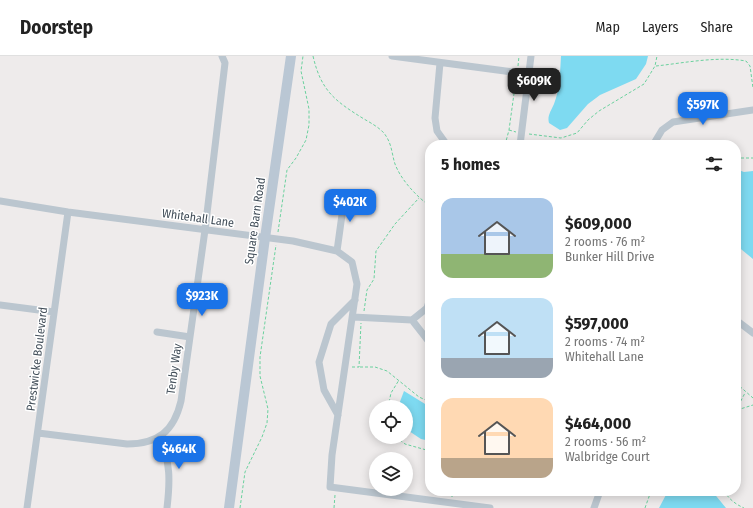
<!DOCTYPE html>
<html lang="en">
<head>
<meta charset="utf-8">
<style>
  body { margin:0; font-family:"Fira Sans Condensed",sans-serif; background:#f6f6f6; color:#222; height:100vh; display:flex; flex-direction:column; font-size:15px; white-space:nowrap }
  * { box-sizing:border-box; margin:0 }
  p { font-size:13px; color:#767676 }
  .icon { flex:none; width:22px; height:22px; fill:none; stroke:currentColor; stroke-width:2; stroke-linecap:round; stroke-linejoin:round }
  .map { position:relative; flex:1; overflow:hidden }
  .panel { position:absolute; left:425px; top:84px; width:316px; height:356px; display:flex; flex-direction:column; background:#fff; border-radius:16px; box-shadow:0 2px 10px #0003 }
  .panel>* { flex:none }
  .buttons { position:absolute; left:369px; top:344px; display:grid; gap:8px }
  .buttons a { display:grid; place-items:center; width:44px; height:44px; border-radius:50%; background:#fff; box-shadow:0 2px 10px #0003; font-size:20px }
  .price { position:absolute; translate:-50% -34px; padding:0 9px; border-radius:8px; background:#1a73e8; color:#fff; font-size:13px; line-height:26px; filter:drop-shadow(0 1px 2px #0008) }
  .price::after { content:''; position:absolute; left:50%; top:24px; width:12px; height:9px; margin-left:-6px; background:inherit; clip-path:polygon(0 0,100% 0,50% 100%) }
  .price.on { background:#222; color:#fff }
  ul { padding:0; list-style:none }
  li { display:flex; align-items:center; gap:12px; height:100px; padding:0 16px }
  li span { display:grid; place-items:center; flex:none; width:112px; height:80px; border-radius:12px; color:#555 }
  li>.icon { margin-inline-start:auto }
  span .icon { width:48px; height:48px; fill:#fffc; stroke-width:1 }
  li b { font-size:17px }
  h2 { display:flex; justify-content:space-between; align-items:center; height:48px; padding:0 16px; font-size:17px }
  header { display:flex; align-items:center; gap:24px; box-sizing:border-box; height:56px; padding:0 20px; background:#fff; border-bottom:1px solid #e0e0e0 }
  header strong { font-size:19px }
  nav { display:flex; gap:22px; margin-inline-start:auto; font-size:14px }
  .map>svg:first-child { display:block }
  .water { fill:#7edaf1 }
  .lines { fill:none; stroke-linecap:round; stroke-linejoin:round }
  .path { stroke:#6bd19e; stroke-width:1; stroke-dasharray:3 2; stroke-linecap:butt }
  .street { stroke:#bbc6cf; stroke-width:7 }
  .secondary { stroke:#bac7d4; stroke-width:10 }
  .labels { text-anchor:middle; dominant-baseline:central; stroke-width:3; stroke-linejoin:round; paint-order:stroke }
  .street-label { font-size:12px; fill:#434f5a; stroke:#fff }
</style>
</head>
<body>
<header>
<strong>Doorstep</strong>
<nav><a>Map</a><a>Layers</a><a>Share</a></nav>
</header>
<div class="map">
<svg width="753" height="452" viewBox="0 0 753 452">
  <rect width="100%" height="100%" fill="#eeebeb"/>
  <path class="water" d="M561 0H648L646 8 636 23 600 39 588 48 567 72 560 74 549 67C547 60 551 55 554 48 560 33 560 17 561 0Z
    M736 113 744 116 753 115V203L736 189Z
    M404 335 430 351V385L421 383 406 373V351H398Z
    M668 435H712L726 452H659Z"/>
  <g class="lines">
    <path class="path" d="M313 0C321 35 335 45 364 63 371 67 382 73 386 80 392 89 392 99 395 108 401 124 417 141 430 150
      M518 10 519 0
      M656 10C684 7 717 0 746 5L750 10 753 32
      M509 74 516 76
      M529 78 561 82 577 77 588 64 599 55 644 28 655 10 657 0
      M505 89 509 74 516 23
      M736 102H753
      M278 176 287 114 296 102 306 84 309 69V53L301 15 303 0
      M364 255 367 234 374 223 376 195 395 168 419 142
      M352 311H359L361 267
      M360 311H375L387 315 419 341 430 346
      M736 327 753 342
      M388 351 391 337 399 324
      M736 354 745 337
      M737 354 753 349
      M396 381 405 388 430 395
      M724 435C729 443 735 448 744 452
      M452 441V435
      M240 452 245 416 262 381 267 367 268 353 260 320V301L276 189
      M334 452 335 439
      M645 452 651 435"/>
    <path class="street" d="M392 0 528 18
      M440 7 435 62 437 75 447 89
      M520 89 531 0
      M653 89 662 74 673 66 753 54
      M0 145 68 156 293 185 337 195 352 206 357 228 332 399 330 431 490 452
      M337 195 345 137
      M0 249 54 256
      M353 261 412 264 427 252 430 242
      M412 264 430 287
      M736 264 753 277
      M157 276 190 281
      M338 359 324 334 319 306 331 268 355 244
      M38 377 127 388C158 388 174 375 181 345L205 174 225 7 222 0
      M159 382C171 405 170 426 167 452
      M27 452 68 156
      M594 452 600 435"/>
    <path class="secondary" d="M229 452 265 182 291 0"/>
  </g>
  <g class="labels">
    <g class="street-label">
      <text transform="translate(198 162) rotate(8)">Whitehall Lane</text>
      <text transform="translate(255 165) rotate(-82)">Square Barn Road</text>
      <text transform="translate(37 303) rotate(-83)">Prestwicke Boulevard</text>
      <text transform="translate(174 313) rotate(-82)">Tenby Way</text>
    </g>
  </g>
</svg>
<div class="buttons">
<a><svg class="icon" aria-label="locate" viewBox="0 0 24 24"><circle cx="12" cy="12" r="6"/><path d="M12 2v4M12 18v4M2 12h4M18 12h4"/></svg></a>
<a><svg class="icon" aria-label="layers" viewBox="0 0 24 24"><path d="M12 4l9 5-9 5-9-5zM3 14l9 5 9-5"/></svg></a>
</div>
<b class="price on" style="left:534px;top:46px">$609K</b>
<b class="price" style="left:703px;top:70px">$597K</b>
<b class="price" style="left:350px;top:167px">$402K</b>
<b class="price" style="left:202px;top:261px">$923K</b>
<b class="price" style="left:179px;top:414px">$464K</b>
<section class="panel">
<h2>5 homes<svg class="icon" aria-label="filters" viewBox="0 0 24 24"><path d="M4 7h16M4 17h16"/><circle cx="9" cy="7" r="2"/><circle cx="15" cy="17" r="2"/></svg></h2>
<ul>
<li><span style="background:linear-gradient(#a9c7e8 70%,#8fb573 0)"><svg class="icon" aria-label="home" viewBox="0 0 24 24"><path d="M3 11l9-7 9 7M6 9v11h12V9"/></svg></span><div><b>$609,000</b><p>2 rooms · 76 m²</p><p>Bunker Hill Drive</p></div></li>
<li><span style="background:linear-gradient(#bfe0f5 75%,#9aa5b1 0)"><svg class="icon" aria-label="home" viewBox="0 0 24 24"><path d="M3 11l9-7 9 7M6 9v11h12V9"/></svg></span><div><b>$597,000</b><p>2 rooms · 74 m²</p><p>Whitehall Lane</p></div></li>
<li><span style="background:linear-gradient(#ffd9b3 75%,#b9a48a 0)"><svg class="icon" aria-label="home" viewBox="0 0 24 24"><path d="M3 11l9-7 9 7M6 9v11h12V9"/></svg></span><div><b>$464,000</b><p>2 rooms · 56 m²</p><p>Walbridge Court</p></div></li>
</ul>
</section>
</div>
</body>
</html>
